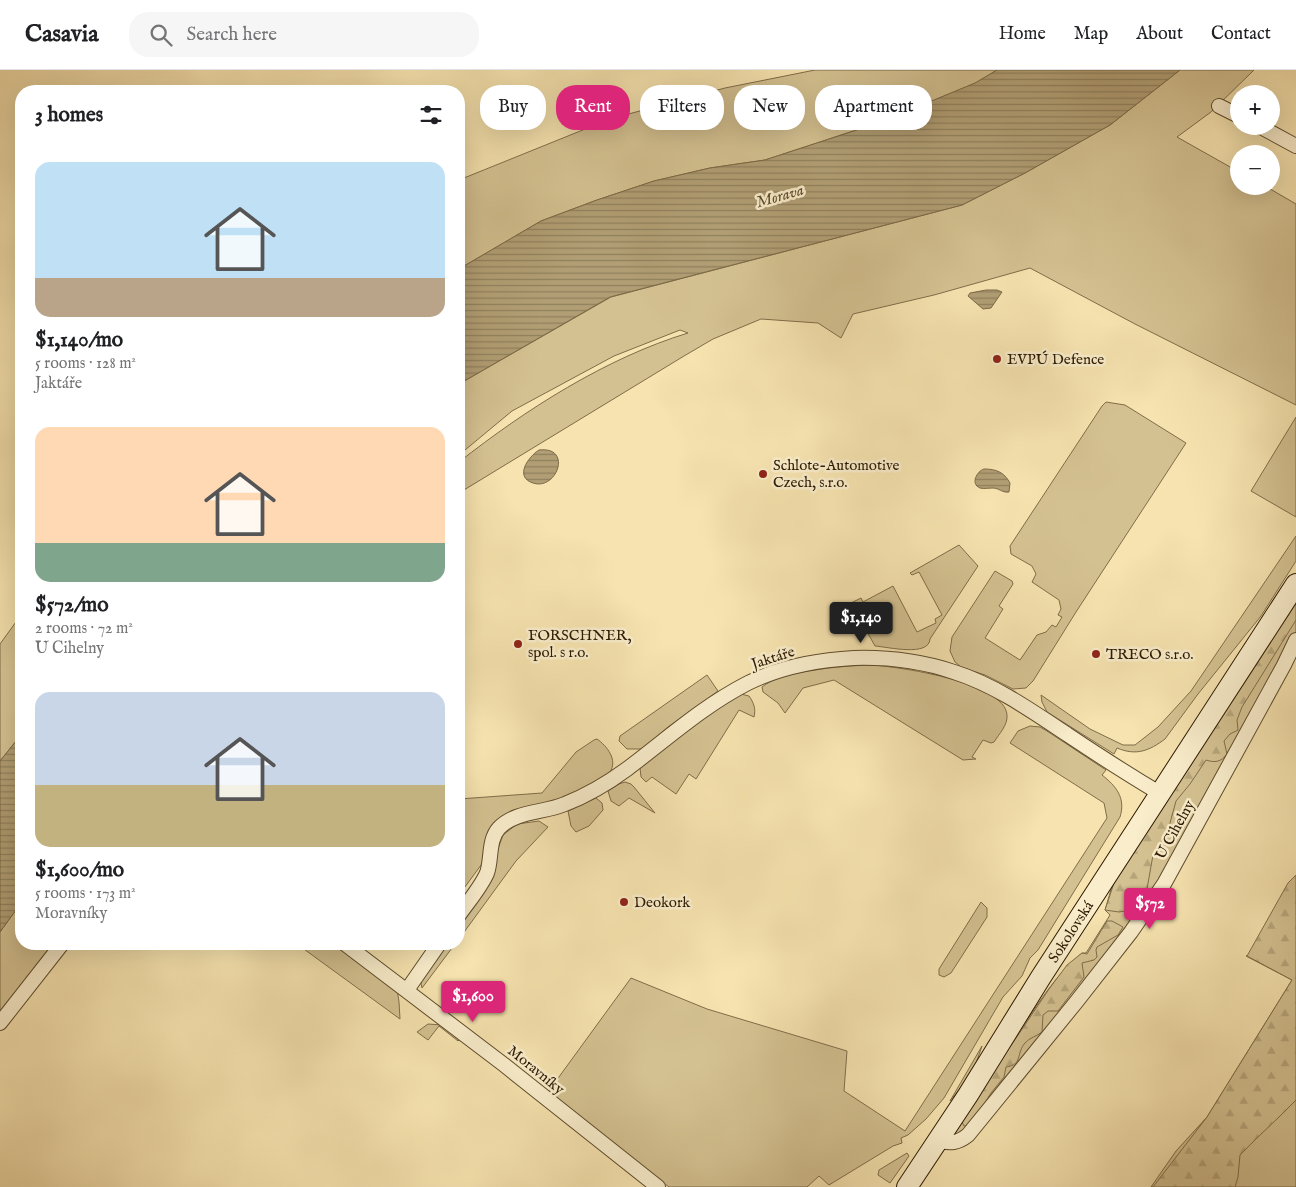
<!DOCTYPE html>
<html lang="en">
<head>
<meta charset="utf-8">
<style>
  body { margin:0; font-family:"IM FELL English",serif; background:#f6f6f6; color:#202124; height:100vh; display:flex; flex-direction:column; font-size:19px; white-space:nowrap }
  * { box-sizing:border-box; margin:0 }
  p { font-size:16px; color:#757577 }
  .icon { flex:none; width:28px; height:28px; fill:none; stroke:currentColor; stroke-width:2; stroke-linecap:round; stroke-linejoin:round }
  .map { position:relative; flex:1; overflow:hidden }
  .drawer { position:absolute; left:15px; top:15px; width:450px; height:865px; display:flex; flex-direction:column; background:#fff; border-radius:20px; box-shadow:0 5px 20px #0002 }
  .drawer>* { flex:none }
  .guide { position:absolute; left:480px; top:15px; width:475px; height:45px; display:flex; gap:10px }
  .controls { position:absolute; left:1230px; top:15px; display:grid; gap:10px }
  .controls a { display:grid; place-items:center; width:50px; height:50px; border-radius:50%; background:#fff; box-shadow:0 5px 20px #0002; font-size:25px }
  .price { position:absolute; translate:-50% -42px; padding:0 11px; border-radius:5px; background:#db2777; color:#fff; font-size:16px; line-height:32px; filter:drop-shadow(0 1px 2px #0008) }
  .price::after { content:''; position:absolute; left:50%; top:30px; width:15px; height:11px; margin-left:-8px; background:inherit; clip-path:polygon(0 0,100% 0,50% 100%) }
  .price.on { background:#222; color:#fff }
  ul { padding:0; list-style:none }
  li { display:grid; align-content:center; gap:10px; height:265px; padding:0 20px }
  li span { display:grid; place-items:center; height:155px; border-radius:15px; color:#555 }
  li>.icon { margin-inline-start:auto }
  span .icon { width:90px; height:90px; fill:#fffc; stroke-width:1 }
  li b { font-size:21px }
  h2 { display:flex; justify-content:space-between; align-items:center; height:60px; padding:0 20px; font-size:21px }
  .chip { padding:0 18px; border-radius:20px; background:#fff; box-shadow:0 5px 20px #0002; font-size:18px; line-height:45px }
  .chip.on { background:#db2777; color:#fff }
  header { display:flex; align-items:center; gap:30px; box-sizing:border-box; height:70px; padding:0 25px; background:#fff; border-bottom:1px solid #e0e0e0 }
  header strong { font-size:24px }
  nav { display:flex; gap:28px; margin-inline-start:auto; font-size:18px }
  .search { width:350px; height:45px; background:#f6f6f6; display:flex; align-items:center; gap:12px; box-sizing:border-box; padding:0 18px; border-radius:20px; color:#757577; font-size:19px }
  .map>svg:first-child { display:block }
  .green { fill:#d4c191; stroke:#806d49 }
  .forest { fill:url(#forest-firs); stroke:#806d49 }
  .water { fill:url(#water-rules); stroke:#7c6946 }
  .lines { fill:none; stroke-linecap:round; stroke-linejoin:round }
  .street-casing { stroke:#5e4c2c; stroke-width:16 }
  .secondary-casing { stroke:#2c1901; stroke-width:22 }
  .street { stroke:#f9edcb; stroke-width:14 }
  .secondary { stroke:#f9edcb; stroke-width:20 }
  .poi-dot { fill:#8f2418; stroke:#f9edcb; stroke-width:2 }
  .labels { text-anchor:middle; dominant-baseline:central; stroke-width:5; stroke-linejoin:round; paint-order:stroke }
  .poi-label { font-size:15px; fill:#2c1901; stroke:#f9edcb; text-anchor:start }
  .street-label { font-size:15px; fill:#2c1901; stroke:#f9edcb }
  .water-label { font-size:16px; font-style:italic; fill:#614e2f; stroke:#f9edcb }
</style>
</head>
<body>
<header>
<strong>Casavia</strong>
<div class="search"><svg class="icon" aria-label="search" viewBox="0 0 24 24"><circle cx="10" cy="10" r="6"/><path d="M15 15l6 6"/></svg>Search here</div>
<nav><a>Home</a><a>Map</a><a>About</a><a>Contact</a></nav>
</header>
<div class="map">
<svg width="1296" height="1117" viewBox="0 0 1296 1117">
  <defs>
    <pattern id="forest-firs" width="22" height="20" patternUnits="userSpaceOnUse" patternTransform="scale(1.25)"><rect width="22" height="20" fill="#d4c191"/><path d="M5 1l3.5 6h-7zM16 11l3.5 6h-7z" fill="#b6a57b"/></pattern>
    <pattern id="water-rules" width="6" height="5" patternUnits="userSpaceOnUse" patternTransform="scale(1.25)"><rect width="6" height="5" fill="#b19e74"/><path d="M0 2.5h6" fill="none" stroke="#90805d"/></pattern>
  </defs>
  <rect width="100%" height="100%" fill="#f6e3af"/>
  <filter id="stains"><feTurbulence type="fractalNoise" baseFrequency=".004" numOctaves="4"/><feColorMatrix values="0 0 0 0 .2 0 0 0 0 .09 0 0 0 0 .02 0 0 0 .5 -.17"/></filter>
  <radialGradient id="worn" r=".72"><stop offset=".6" stop-color="#630" stop-opacity="0"/><stop offset="1" stop-color="#630" stop-opacity=".3"/></radialGradient>
  <path class="green" d="M815 0H997L976 13 881 52 765 90 710 98 654 111 597 130 541 151 459 199V110L610 49 725 18Z
    M1180 0H1254L1211 42 1177 67 1239 102V116H1265L1296 134V335L1135 254 1030 198 934 225 853 244 841 268 818 253 761 249 713 269 684 286 459 423V392C525 340 606 288 688 263L680 260 614 286 512 341 459 385V314L611 227 962 135 1025 103 1110 55Z
    M1106 332 1125 335 1186 373 1076 542 1033 611 1026 618 1013 619 985 605 961 597 955 592 950 581 952 567 995 501 1012 511 1013 514 999 536 1003 539 985 568 1020 590 1037 565 1046 562 1052 555 1056 557 1062 547 1058 545 1061 539 1059 530 1032 512 1036 504 1032 496 1011 484 1010 476 1102 336Z
    M1296 347V447L1251 421Z
    M1296 466V491L1261 546 1198 624 1165 669C1149 681 1136 686 1117 678L1114 684 1047 642 1042 632 1041 625 1090 659 1123 675H1135L1158 657 1191 621Z
    M959 475 978 496 930 569C929 587 888 577 875 576L851 533 861 528 863 532 893 516 917 562 936 553 935 549 942 545 919 502 912 505 910 503Z
    M1296 529V562L1256 641 1158 811 1106 887 962 1067 951 1065C977 1025 1003 983 1031 944 1046 922 1061 900 1082 883H1086L1110 845 1105 840 1112 816Z
    M21 545V665L0 691V574Z
    M870 595C896 596 1005 612 1007 645 1008 655 999 664 994 672L991 673 983 670 972 687 976 689 963 690 834 610 803 618 785 643 778 633 763 622 762 617C782 600 844 596 870 595Z
    M707 605 718 621 668 657 642 679H627L619 671 620 666Z
    M741 624 749 626C754 633 756 639 754 647L739 640 696 709 689 704 676 724 652 707 646 712 641 707 640 698 711 642Z
    M1030 656 1040 657 1047 661 1106 700 1102 705C1116 716 1126 728 1120 747L1038 880 1030 888 1022 906 1003 927 944 1028 926 1049 908 1065 901 1068 902 1073 893 1076 829 1115 819 1106 807 1117H669L548 1022 631 908 707 939 847 981 844 1021 905 1061 1107 748 1104 733 1010 673 1018 661Z
    M597 669C607 676 618 690 610 702 605 711 589 715 581 720 574 723 567 727 560 730 543 737 524 736 508 744L484 791 459 825V729L542 723 576 682 594 670Z
    M625 712 631 714 634 717 655 743 629 728 619 736 611 731 608 721 619 714Z
    M596 728 602 733 603 740 589 756 576 762 571 756 568 741Z
    M539 751 548 757 516 791 459 869V854L483 820 503 765 517 754Z
    M981 832 987 838V847L951 903 944 907 939 905V899Z
    M21 833V874H58L0 947V862Z
    M1296 873V1117H1151L1176 1081 1207 1047 1292 910 1246 886Z
    M297 874H337L397 919 399 932 400 949Z
    M444 874H455L422 918 420 909Z
    M428 954 442 955 460 969 458 971 439 956 428 970 417 962Z
    M982 976 973 1002 950 1031Z
    M907 1083 909 1086 890 1113 878 1105 879 1100Z"/>
  <path class="forest" d="M1296 530V550L1242 637 1237 650 1238 660 1230 664 1224 671 1227 684C1221 692 1215 693 1206 690L1190 714 1176 731 1167 764 1153 785 1147 819 1130 840 1119 842 1105 840 1114 813Z
    M1296 805V1030C1278 1049 1258 1066 1240 1085L1238 1107 1235 1117H1153L1207 1047 1292 910 1247 886 1288 813Z
    M1107 851H1112L1123 857 1118 865 1097 877 1096 880 1097 887 1094 890 1082 893 1084 907 1058 941H1048L1043 945 1042 962C1037 966 1029 968 1025 973 1016 983 1023 995 1006 997L1004 1007 991 1023 971 1055 964 1056 961 1050 1049 919 1067 895 1082 883 1087 884Z"/>
  <path class="water" d="M997 0H1180L1110 55 1025 103 962 135 610 227 459 314V199L541 151 597 130 654 111 710 98 765 90 881 52 975 13Z
    M986 220H997L1002 222 991 238 983 239 968 226 970 223Z
    M539 380C573 376 557 421 533 413 514 407 528 387 539 380Z
    M984 399C996 399 1004 402 1010 413L1009 422C1002 423 999 418 993 418 989 418 984 419 980 418 970 414 977 401 984 399Z
    M21 665V833L0 862V691Z"/>
  <g class="lines">
    <defs>
      <path id="street" d="M1219 36 1239 46
        M1259 56 1296 76
        M459 845C468 832 481 817 487 803 492 789 488 770 499 758 515 741 544 743 565 734 588 725 608 713 627 699 667 669 703 636 748 613 780 597 818 590 854 588 888 587 921 591 954 602 995 615 1032 641 1068 665 1098 685 1129 705 1161 724
        M345 874 503 994 658 1117
        M407 920 439 874
        M0 953 62 874
        M938 1070C950 1074 958 1073 968 1065L1077 931 1131 862 1164 814 1284 595 1296 570"/>
      <path id="secondary" d="M907 1117 968 1025 1041 907 1296 514"/>
    </defs>
    <use href="#street" class="street-casing"/>
    <use href="#secondary" class="secondary-casing"/>
    <use href="#street" class="street"/>
    <use href="#secondary" class="secondary"/>
  </g>
  <g class="poi-dot">
    <circle cx="997" cy="289" r="5"/>
    <circle cx="763" cy="404" r="5"/>
    <circle cx="518" cy="574" r="5"/>
    <circle cx="1096" cy="584" r="5"/>
    <circle cx="624" cy="832" r="5"/>
  </g>
  <g class="labels">
    <g class="poi-label">
      <text x="1007" y="289">EVPÚ Defence</text>
      <text x="773" y="395">Schlote-Automotive<tspan x="773" dy="17">Czech, s.r.o.</tspan></text>
      <text x="528" y="565">FORSCHNER,<tspan x="528" dy="17">spol. s r.o.</tspan></text>
      <text x="1106" y="584">TRECO s.r.o.</text>
      <text x="634" y="832">Deokork</text>
    </g>
    <g class="street-label">
      <text transform="translate(773 588) rotate(-18)">Jaktáře</text>
      <text transform="translate(1175 760) rotate(-61)">U Cihelny</text>
      <text transform="translate(1071 862) rotate(-57)">Sokolovská</text>
      <text transform="translate(536 1000) rotate(39)">Moravníky</text>
    </g>
    <g class="water-label">
      <text transform="translate(780 127) rotate(-16)">Morava</text>
    </g>
  </g>
  <rect width="100%" height="100%" filter="url(#stains)"/>
  <rect width="100%" height="100%" fill="url(#worn)"/>
</svg>
<div class="controls">
<a>+</a>
<a>−</a>
</div>
<b class="price on" style="left:861px;top:574px">$1,140</b>
<b class="price" style="left:1150px;top:860px">$572</b>
<b class="price" style="left:473px;top:953px">$1,600</b>
<div class="guide">
<a class="chip">Buy</a>
<a class="chip on">Rent</a>
<a class="chip">Filters</a>
<a class="chip">New</a>
<a class="chip">Apartment</a>
</div>
<section class="drawer">
<h2>3 homes<svg class="icon" aria-label="filters" viewBox="0 0 24 24"><path d="M4 7h16M4 17h16"/><circle cx="9" cy="7" r="2"/><circle cx="15" cy="17" r="2"/></svg></h2>
<ul>
<li><span style="background:linear-gradient(#bfe0f5 75%,#b9a48a 0)"><svg class="icon" aria-label="home" viewBox="0 0 24 24"><path d="M3 11l9-7 9 7M6 9v11h12V9"/></svg></span><div><b>$1,140/mo</b><p>5 rooms · 128 m²</p><p>Jaktáře</p></div></li>
<li><span style="background:linear-gradient(#ffd9b3 75%,#7fa58c 0)"><svg class="icon" aria-label="home" viewBox="0 0 24 24"><path d="M3 11l9-7 9 7M6 9v11h12V9"/></svg></span><div><b>$572/mo</b><p>2 rooms · 72 m²</p><p>U Cihelny</p></div></li>
<li><span style="background:linear-gradient(#c9d6e8 60%,#c2b280 0)"><svg class="icon" aria-label="home" viewBox="0 0 24 24"><path d="M3 11l9-7 9 7M6 9v11h12V9"/></svg></span><div><b>$1,600/mo</b><p>5 rooms · 173 m²</p><p>Moravníky</p></div></li>
</ul>
</section>
</div>
</body>
</html>
